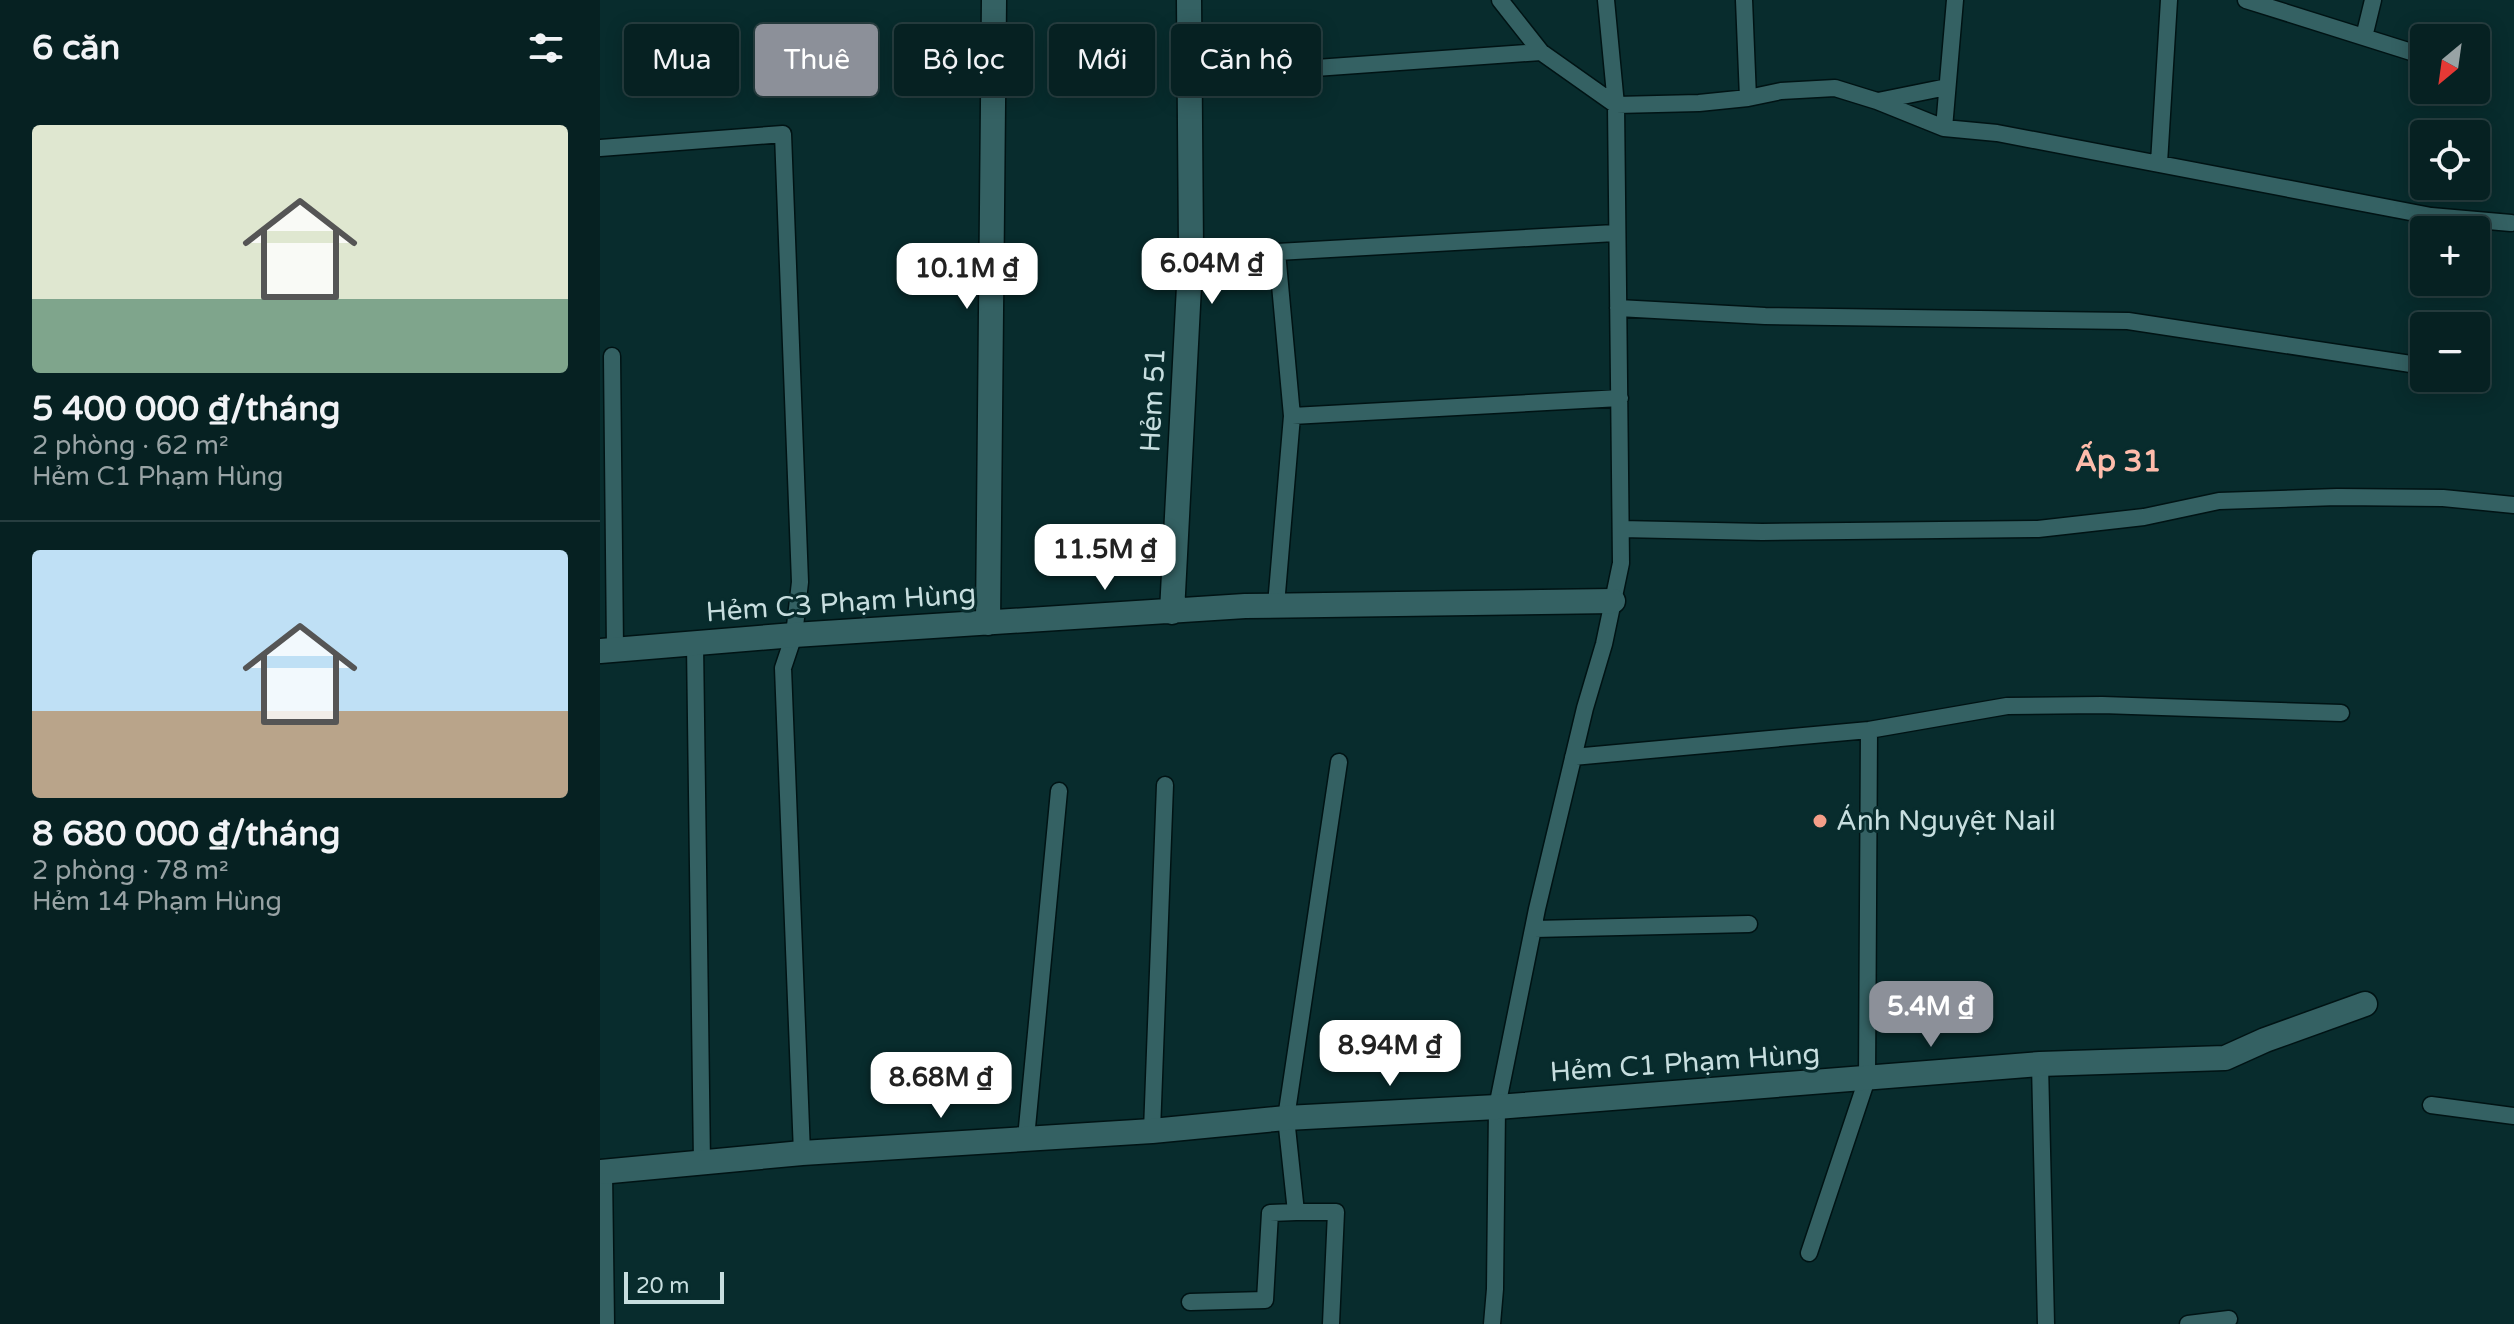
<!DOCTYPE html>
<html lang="vi">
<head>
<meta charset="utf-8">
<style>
  body { margin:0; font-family:"Varela Round",sans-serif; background:#0f292a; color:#f1f3f6; height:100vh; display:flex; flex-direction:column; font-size:30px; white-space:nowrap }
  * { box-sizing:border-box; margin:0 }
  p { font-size:26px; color:#98a3a5 }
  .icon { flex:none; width:44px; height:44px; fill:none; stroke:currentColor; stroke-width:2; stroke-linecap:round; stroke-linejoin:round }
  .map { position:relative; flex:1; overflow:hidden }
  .panel { display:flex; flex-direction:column; background:#062122; width:600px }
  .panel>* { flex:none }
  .top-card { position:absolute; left:24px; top:24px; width:760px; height:72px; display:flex; gap:16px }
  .needle { width:52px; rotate:209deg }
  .fabs { position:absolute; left:1810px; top:24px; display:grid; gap:16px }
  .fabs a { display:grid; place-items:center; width:80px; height:80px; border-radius:8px; background:#062122; box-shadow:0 4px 20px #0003,0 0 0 2px #273e40; font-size:40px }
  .scale { position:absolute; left:24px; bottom:20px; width:100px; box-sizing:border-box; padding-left:8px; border:4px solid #c7dedf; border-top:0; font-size:22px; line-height:28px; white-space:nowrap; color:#c7dedf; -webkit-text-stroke:6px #082c2d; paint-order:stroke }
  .price { position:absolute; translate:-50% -68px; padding:0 18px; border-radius:16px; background:#fff; color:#222; font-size:26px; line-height:52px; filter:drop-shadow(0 2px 4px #0008) }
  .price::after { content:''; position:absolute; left:50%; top:48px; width:24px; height:18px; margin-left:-12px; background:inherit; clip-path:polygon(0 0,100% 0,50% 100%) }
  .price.active { background:#8c9099; color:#fff }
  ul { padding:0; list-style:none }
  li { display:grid; align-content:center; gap:16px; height:424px; padding:0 32px }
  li+li { border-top:2px solid #273e40 }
  li span { display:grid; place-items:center; height:248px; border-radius:8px; color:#555 }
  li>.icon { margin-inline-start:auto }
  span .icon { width:144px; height:144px; fill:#fffc; stroke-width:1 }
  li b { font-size:34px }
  h2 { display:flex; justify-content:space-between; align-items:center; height:96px; padding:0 32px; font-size:34px }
  .pill { padding:0 28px; border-radius:8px; background:#062122; box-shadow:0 4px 20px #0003,0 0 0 2px #273e40; font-size:28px; line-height:72px }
  .pill.active { background:#8c9099; color:#fff }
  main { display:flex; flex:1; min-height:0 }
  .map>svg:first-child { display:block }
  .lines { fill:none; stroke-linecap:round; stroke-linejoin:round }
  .service-casing { stroke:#001314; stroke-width:19 }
  .minor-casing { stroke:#001314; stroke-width:27 }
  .service { stroke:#346163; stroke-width:16 }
  .minor { stroke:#346163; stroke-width:24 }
  .poi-dot { fill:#f49e88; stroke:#082c2d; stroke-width:3 }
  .labels { text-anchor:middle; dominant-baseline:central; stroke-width:6; stroke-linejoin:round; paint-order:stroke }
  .street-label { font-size:28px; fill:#c7dedf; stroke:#082c2d }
  .poi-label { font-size:28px; fill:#c7dedf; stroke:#082c2d; text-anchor:start }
  .neighbourhood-label { font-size:30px; font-weight:bold; fill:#febcab; stroke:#082c2d }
</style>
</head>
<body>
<main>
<section class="panel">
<h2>6 căn<svg class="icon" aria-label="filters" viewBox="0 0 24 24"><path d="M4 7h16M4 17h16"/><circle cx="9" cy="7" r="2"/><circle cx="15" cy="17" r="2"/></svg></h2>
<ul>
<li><span style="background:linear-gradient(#dfe7d0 70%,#7fa58c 0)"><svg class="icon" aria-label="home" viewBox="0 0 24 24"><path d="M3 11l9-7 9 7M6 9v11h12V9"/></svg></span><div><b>5 400 000 ₫/tháng</b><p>2 phòng · 62 m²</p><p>Hẻm C1 Phạm Hùng</p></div></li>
<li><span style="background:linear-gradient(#bfe0f5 65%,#b9a48a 0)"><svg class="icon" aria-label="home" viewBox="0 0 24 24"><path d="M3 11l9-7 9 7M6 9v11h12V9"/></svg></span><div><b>8 680 000 ₫/tháng</b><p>2 phòng · 78 m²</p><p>Hẻm 14 Phạm Hùng</p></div></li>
</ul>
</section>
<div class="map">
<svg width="1914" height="1324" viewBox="0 0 1914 1324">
  <rect width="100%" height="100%" fill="#082c2d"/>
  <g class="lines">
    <defs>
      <path id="service" d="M900 0 941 52 1016 105 1099 103 1148 98 1181 91 1235 88 1277 101 1344 128 1397 133 1831 216 1911 223
        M1144 0 1148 98
        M1646 0 1824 56
        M1764 37 1773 0
        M590 77 941 52
        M1278 101 1347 87
        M1344 128 1355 0
        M0 148 183 134 200 582 194 635 183 668 202 1153
        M1559 163 1569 0
        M591 248 677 252 1015 233
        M1018 308 1165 316 1528 321 1824 366
        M12 356 15 649
        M692 416 1020 398
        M1021 529 1162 532 1438 529 1544 517 1619 501 1737 497 1843 498 1914 505
        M676 605 692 416 677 252
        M95 644 102 1163
        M973 757 1269 730 1407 706 1502 705 1741 713
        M934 929 1149 924
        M1440 1064 1446 1324
        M1831 1105 1914 1116
        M552 1131 565 785
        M426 1138 459 791
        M4 1172 6 1324
        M1209 1253 1267 1079 1269 730
        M590 1302 665 1300 670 1213 696 1212
        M731 1324 736 1212H696L686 1118 739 762
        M892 1324 895 1289 897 1107 937 909 985 708 1004 644 1021 563 1016 105 1006 0
        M1588 1324 1629 1319"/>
      <path id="minor" d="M572 612 591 248 589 0
        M388 623 394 0
        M0 651 194 635 645 606 1013 601
        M0 1172 202 1153 552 1131 686 1118 897 1107 1440 1064 1625 1058 1665 1040 1765 1004"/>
    </defs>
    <use href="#service" class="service-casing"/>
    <use href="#minor" class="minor-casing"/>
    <use href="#service" class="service"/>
    <use href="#minor" class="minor"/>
  </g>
  <circle class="poi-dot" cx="1220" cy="821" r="8"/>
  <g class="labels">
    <g class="street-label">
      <text transform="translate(553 400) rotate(-87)">Hẻm 51</text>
      <text transform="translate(241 603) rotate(-4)">Hẻm C3 Phạm Hùng</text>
      <text transform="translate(1085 1063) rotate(-4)">Hẻm C1 Phạm Hùng</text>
    </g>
    <g class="poi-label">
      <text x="1236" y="821">Ánh Nguyệt Nail</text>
    </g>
    <g class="neighbourhood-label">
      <text x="1518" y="461">Ấp 31</text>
    </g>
  </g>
</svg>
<div class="fabs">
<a><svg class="needle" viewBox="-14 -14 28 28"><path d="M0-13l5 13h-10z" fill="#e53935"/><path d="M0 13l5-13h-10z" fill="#98a3a5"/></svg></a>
<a><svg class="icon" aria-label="locate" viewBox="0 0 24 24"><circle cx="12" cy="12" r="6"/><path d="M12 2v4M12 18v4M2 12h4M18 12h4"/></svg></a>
<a>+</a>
<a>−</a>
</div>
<div class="scale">20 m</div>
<b class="price" style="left:612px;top:306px">6.04M ₫</b>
<b class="price" style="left:367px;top:311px">10.1M ₫</b>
<b class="price" style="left:505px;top:592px">11.5M ₫</b>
<b class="price active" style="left:1331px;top:1049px">5.4M ₫</b>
<b class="price" style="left:790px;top:1088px">8.94M ₫</b>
<b class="price" style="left:341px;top:1120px">8.68M ₫</b>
<div class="top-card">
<a class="pill">Mua</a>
<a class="pill active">Thuê</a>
<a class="pill">Bộ lọc</a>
<a class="pill">Mới</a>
<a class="pill">Căn hộ</a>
</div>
</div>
</main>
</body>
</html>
